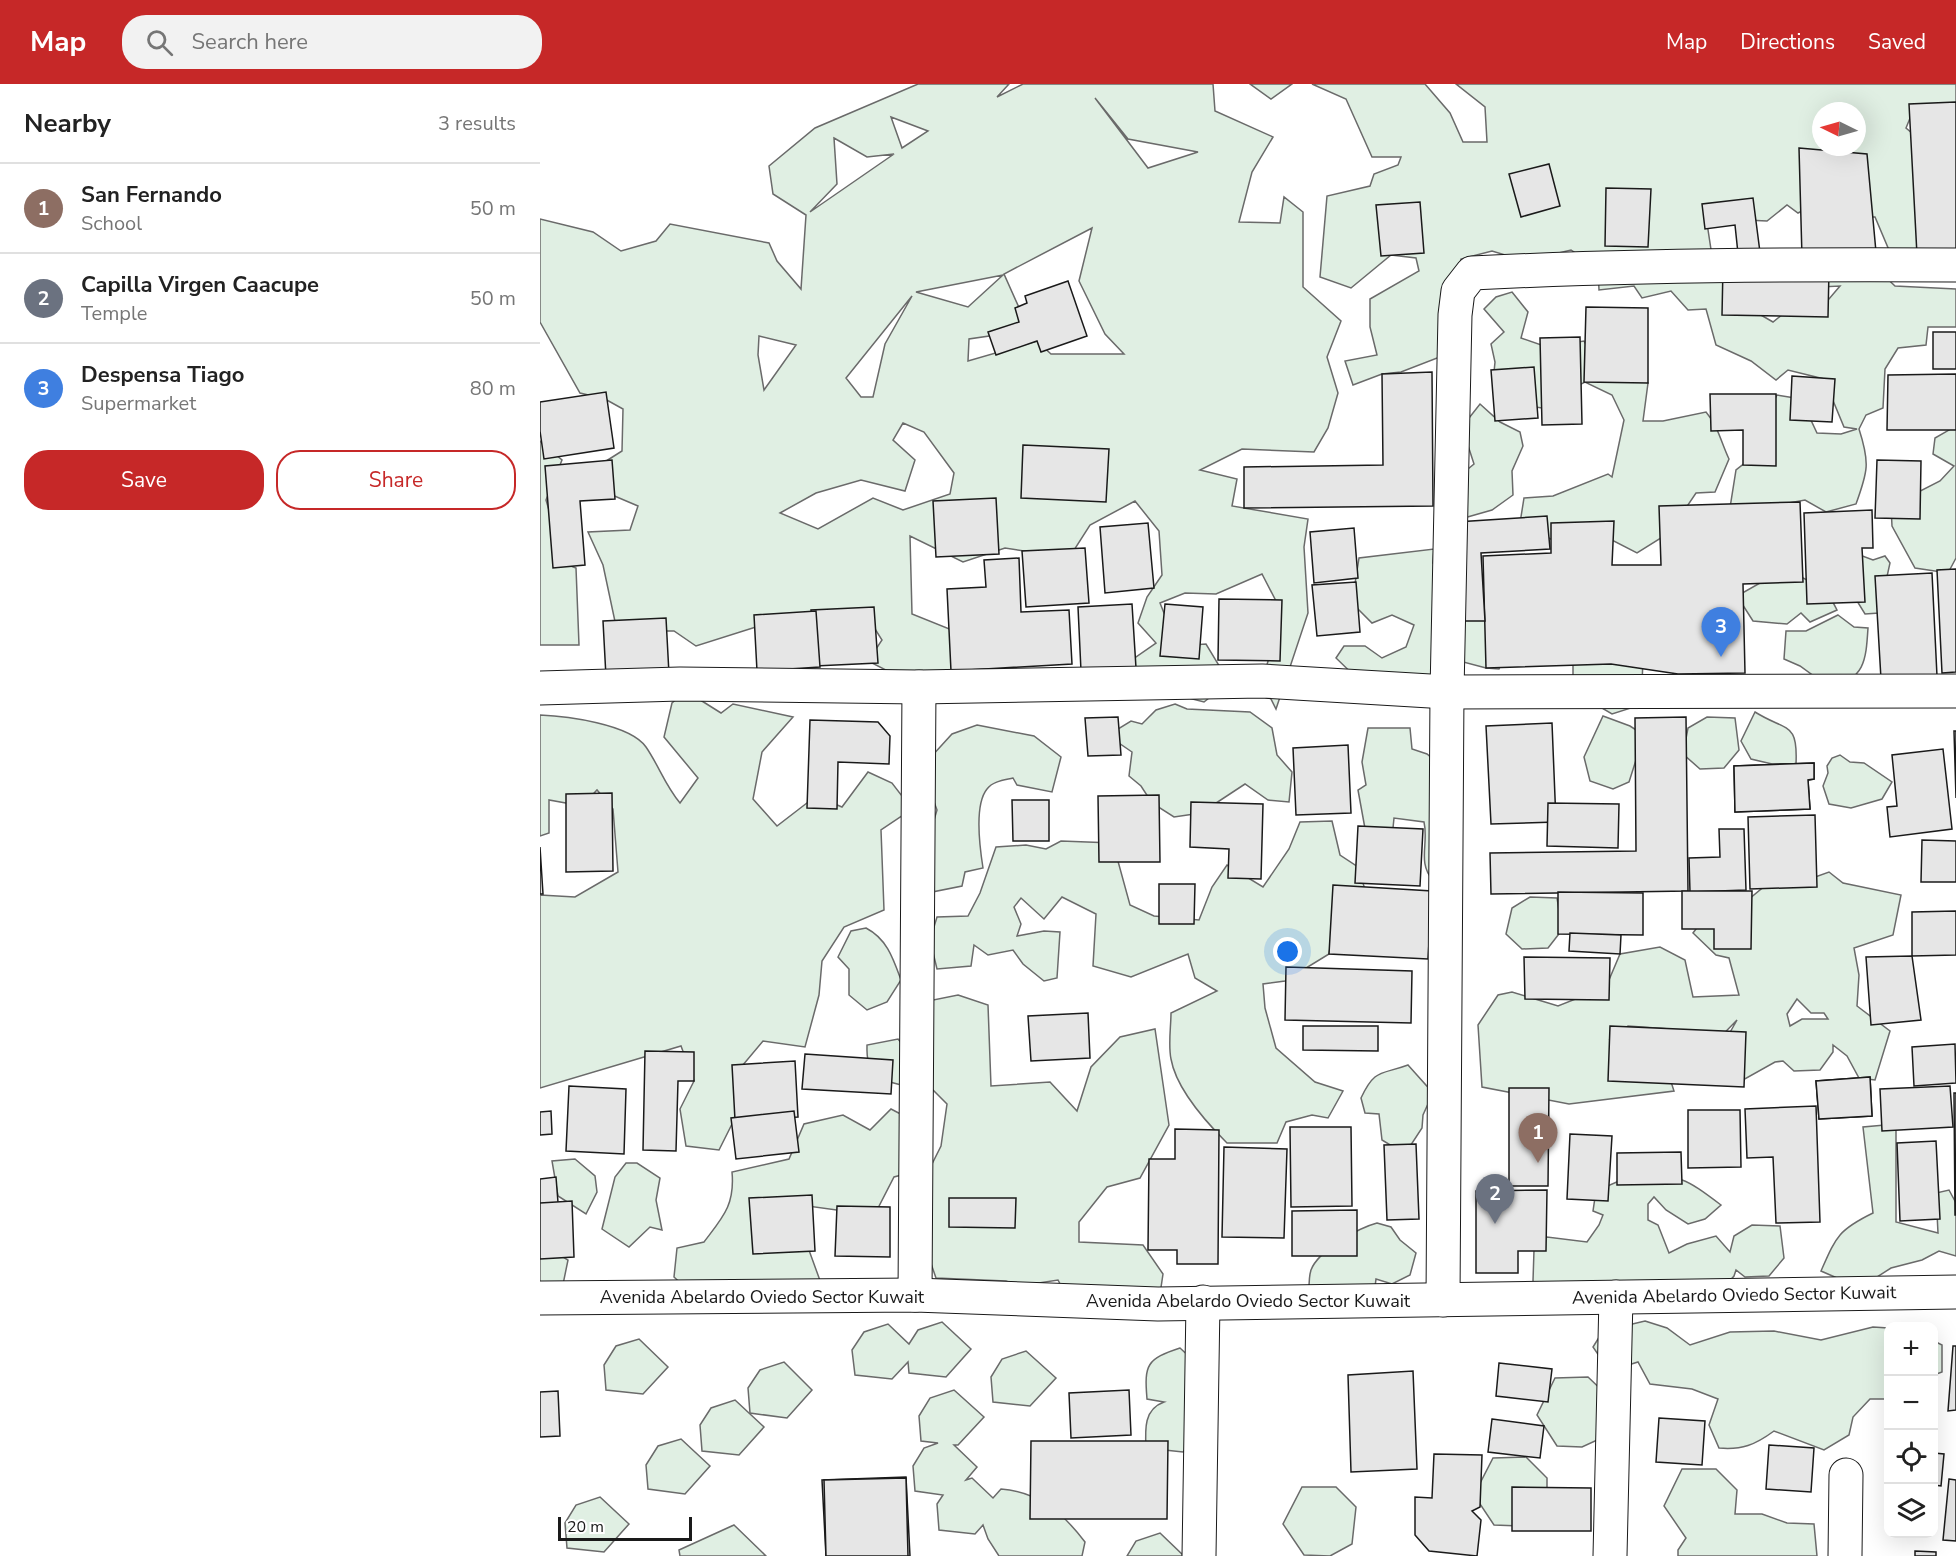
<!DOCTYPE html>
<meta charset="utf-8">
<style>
:root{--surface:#fff;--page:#f2f2f2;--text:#222;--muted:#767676;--line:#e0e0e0;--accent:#c62828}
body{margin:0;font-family:"Nunito Sans",sans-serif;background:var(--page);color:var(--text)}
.controls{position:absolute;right:18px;bottom:18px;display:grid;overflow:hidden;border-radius:12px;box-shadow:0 6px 24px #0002}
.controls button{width:54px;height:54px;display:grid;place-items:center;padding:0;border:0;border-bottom:2px solid var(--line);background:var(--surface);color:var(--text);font:30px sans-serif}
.compass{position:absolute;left:1272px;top:18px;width:54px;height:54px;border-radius:50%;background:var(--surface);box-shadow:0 6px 24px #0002;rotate:275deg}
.scale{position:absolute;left:18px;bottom:15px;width:134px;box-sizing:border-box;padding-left:6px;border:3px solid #1a1a1a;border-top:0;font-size:16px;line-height:21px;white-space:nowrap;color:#1a1a1a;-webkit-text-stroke:4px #fff;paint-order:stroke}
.you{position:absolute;left:748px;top:868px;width:21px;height:21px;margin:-15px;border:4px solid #fff;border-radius:50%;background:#1a73e8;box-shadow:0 0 0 9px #1a73e833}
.badge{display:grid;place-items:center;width:39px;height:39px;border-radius:50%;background:var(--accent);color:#fff;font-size:20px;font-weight:700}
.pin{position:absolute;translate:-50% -50px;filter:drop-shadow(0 2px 3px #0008)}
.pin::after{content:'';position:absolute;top:32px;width:21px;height:18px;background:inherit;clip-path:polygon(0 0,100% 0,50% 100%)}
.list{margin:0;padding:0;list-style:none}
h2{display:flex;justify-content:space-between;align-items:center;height:78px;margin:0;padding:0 24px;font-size:26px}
h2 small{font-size:20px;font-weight:400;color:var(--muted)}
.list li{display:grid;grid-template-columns:39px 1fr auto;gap:18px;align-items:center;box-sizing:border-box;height:90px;padding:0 24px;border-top:2px solid var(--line)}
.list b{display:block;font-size:22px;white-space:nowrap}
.list p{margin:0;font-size:20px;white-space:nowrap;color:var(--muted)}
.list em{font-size:20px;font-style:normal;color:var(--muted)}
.actions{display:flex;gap:12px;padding:18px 24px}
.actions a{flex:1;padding:14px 0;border:2px solid var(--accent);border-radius:24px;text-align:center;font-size:21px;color:var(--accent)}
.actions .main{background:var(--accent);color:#fff}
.icon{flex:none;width:33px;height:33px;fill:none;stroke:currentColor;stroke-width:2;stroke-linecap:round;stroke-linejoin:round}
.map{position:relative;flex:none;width:1416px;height:1472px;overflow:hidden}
header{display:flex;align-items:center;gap:36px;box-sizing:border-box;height:84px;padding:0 30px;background:var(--accent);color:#fff}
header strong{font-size:28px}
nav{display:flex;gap:33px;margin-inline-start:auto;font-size:21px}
.search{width:420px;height:54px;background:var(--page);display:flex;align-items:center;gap:15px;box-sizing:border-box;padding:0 21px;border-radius:24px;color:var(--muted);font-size:22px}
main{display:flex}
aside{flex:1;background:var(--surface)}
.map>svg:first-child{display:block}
.green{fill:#e0efe3;stroke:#6a6a6a;stroke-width:1.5;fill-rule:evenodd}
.building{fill:#e6e6e6;stroke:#1a1a1a;stroke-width:1.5}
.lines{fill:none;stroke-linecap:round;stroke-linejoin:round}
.street-casing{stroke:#1a1a1a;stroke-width:35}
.street{stroke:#fff;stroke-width:33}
.labels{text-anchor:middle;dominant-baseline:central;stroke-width:4.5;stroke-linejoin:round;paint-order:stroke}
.street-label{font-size:18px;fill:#1a1a1a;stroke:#fff}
</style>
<header>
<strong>Map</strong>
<div class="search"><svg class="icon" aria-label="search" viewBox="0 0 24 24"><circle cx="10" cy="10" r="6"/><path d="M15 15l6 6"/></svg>Search here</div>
<nav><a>Map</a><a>Directions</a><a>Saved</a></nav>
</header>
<main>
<aside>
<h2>Nearby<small>3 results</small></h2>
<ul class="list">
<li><span class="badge" style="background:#8d6e63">1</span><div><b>San Fernando</b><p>School</p></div><em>50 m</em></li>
<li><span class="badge" style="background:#6b7280">2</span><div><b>Capilla Virgen Caacupe</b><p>Temple</p></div><em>50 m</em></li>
<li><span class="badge" style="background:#3f7fe0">3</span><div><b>Despensa Tiago</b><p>Supermarket</p></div><em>80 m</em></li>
</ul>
<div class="actions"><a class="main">Save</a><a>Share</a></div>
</aside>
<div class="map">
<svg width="1416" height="1472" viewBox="0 0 1416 1472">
<rect width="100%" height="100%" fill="#fff"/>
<g class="green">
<path d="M 378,0 L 469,0 L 457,13 L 483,0 L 673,0 L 675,27 L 733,53 L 712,88 L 699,138 L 740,139 L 744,113 L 763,128 L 763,203 L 801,237 L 787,273 L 798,309 L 788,344 L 774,368 L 702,365 L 660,386 L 697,395 L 692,422 L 768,435 L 764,463 L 768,529 L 736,625 L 722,597 L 736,551 L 737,519 L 722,490 L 676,510 L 645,509 L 620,519 L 637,562 L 666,560 L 689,598 L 664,618 L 641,612 L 586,580 L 616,559 L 598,539 L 607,513 L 622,491 L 619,447 L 595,417 L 550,441 L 529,474 L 465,464 L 423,478 L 370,452 L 372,530 L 412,546 L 423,587 L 379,603 L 328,577 L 342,556 L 325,529 L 219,542 L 156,562 L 134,547 L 77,547 L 63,481 L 48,448 L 90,446 L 98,422 L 65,408 L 63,379 L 82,367 L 83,325 L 65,315 L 40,309 L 0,238 L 0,135 L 53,148 L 81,167 L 116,157 L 130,140 L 229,159 L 237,177 L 261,205 L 266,131 L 233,110 L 229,82 L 275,44 ZM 555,14 L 588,55 L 658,68 L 608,84 ZM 351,33 L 388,47 L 362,64 ZM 294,54 L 327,73 L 354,70 L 270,128 L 297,100 ZM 552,144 L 539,197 L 565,250 L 584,270 L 511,270 L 497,257 L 428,277 L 429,255 L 463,250 L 485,237 L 464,190 ZM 463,191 L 428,223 L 376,208 ZM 372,212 L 345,260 L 333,313 L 321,313 L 306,294 ZM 219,252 L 256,261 L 224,306 L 218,271 ZM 363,339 L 384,348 L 414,389 L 410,410 L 363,426 L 333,414 L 278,445 L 240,429 L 276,409 L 321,396 L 365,407 L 375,376 L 353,356 Z"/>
<path d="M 710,0 L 752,0 L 731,15 Z"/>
<path d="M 772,0 L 885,0 L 910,29 L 923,58 L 947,58 L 945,23 L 916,0 L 1416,0 L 1416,22 L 1375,22 L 1366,44 L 1391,65 L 1387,176 L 1349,166 L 1335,133 L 1316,133 L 1277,119 L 1258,129 L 1247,121 L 1227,137 L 1206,136 L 1165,126 L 1172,172 L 1193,215 L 1233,238 L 1268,210 L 1289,215 L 1300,202 L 1280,203 L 1310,159 L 1355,202 L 1416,205 L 1416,243 L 1388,243 L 1386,261 L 1358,264 L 1345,285 L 1343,324 L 1326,331 L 1319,345 C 1330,379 1328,387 1316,420 L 1286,428 L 1265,416 L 1189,430 L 1196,386 L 1220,367 L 1228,327 L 1237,311 L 1261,315 L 1277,349 L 1301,350 L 1317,345 L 1304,343 L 1284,295 L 1248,286 L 1236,296 L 1211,277 L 1176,261 L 1166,225 L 1148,226 L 1131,207 L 1102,214 L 1094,202 L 1059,206 L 1058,184 L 1031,166 L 985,177 L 952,167 L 921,175 L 915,198 L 905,271 L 861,288 L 842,290 L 813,301 L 805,277 L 837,271 L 830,243 L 830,215 L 879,187 L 876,174 L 851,171 L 811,204 L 780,193 L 787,112 L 830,102 L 834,90 L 858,81 L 861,73 L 832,73 L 806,15 ZM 1281,27 L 1317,27 L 1317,63 L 1281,63 Z"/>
<path d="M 972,208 L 988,228 L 981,254 L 1007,263 L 1044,257 L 1055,278 L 1108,299 L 1103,337 L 1123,337 L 1166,328 C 1178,342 1181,358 1189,375 L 1175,408 L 1156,409 L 1129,449 L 1097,469 L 1070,455 L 1026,463 L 980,439 L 984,414 L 1013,412 L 1068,390 L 1072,393 L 1084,336 L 1072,311 L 1045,298 L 1013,314 L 1002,324 L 964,318 L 953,298 L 955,278 L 951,260 L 964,248 L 944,225 L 956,213 Z"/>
<path d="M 940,320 L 960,338 L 980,348 L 983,362 L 972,387 L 973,411 L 952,426 L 910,438 L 912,398 L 934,380 L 922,343 Z"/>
<path d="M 1416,342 L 1416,474 L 1408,489 L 1375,484 L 1352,442 L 1351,422 L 1400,397 L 1414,382 L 1393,370 L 1395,354 Z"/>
<path d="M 0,357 L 22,376 L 6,416 L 17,453 L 15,476 L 36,484 L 39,561 L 0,561 Z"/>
<path d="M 894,465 L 893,479 L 905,487 L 912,536 L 954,519 L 975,547 L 959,585 L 946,584 L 916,576 L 875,608 L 827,604 L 796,574 L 804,562 L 825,562 L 842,574 L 866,563 L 874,541 L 852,531 L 832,539 L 812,519 L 819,474 Z"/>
<path d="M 1309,467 L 1333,476 L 1345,472 L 1350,479 L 1339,529 L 1325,530 L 1309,504 Z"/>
<path d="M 1252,489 C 1273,498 1287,504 1297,526 L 1270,538 L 1261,529 L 1247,540 L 1213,537 L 1197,512 L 1227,495 Z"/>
<path d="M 1298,531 L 1314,543 L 1328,544 C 1326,576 1325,596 1289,603 L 1260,582 L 1244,575 L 1246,547 L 1266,547 Z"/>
<path d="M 1103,575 L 1102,600 L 1091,624 L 1072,630 L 1033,607 L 1033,576 Z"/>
<path d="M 146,607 L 181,629 L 193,620 L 253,633 L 222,668 L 213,715 L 237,742 L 276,712 L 302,723 L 328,688 L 352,699 L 372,725 L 341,746 L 344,826 L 304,843 L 282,877 L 279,911 L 265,963 L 223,957 L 197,988 L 198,1028 L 179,1066 L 146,1062 L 140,1025 L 154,997 L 141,962 L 0,1004 L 0,811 L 35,813 L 78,788 L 73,725 L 57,706 L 42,722 L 9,716 L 9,749 L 0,752 L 0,631 C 26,632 90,640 106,663 C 119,682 125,701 140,719 L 158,694 L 124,653 L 132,619 Z"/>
<path d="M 635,620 L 647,625 L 710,628 L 732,644 L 737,671 L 752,688 L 749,718 L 728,716 L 705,700 L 661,729 L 634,733 L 612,719 L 601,702 L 589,692 L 592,668 L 576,657 L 573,648 L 591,637 L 602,640 L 616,626 Z"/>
<path d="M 1215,628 C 1247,648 1258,637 1256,680 L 1232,680 L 1211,675 L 1201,657 Z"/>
<path d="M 1063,632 L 1090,642 L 1104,651 L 1089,698 L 1073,705 L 1050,697 L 1044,673 Z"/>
<path d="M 1167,633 L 1195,634 L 1199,666 L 1184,684 L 1160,685 L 1143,670 L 1148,644 Z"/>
<path d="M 437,641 L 494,652 L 521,673 L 512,708 L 477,701 L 473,694 C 465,696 453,697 447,705 C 434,721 440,765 443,784 L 425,788 L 422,802 L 392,808 L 388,756 L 397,726 L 386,696 L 390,674 L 412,650 Z"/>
<path d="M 828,644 L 870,644 L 872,665 L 887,670 L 912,691 L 893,796 C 877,779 889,759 884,738 L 854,734 L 853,744 L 826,750 L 818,706 L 826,701 L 822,678 Z"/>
<path d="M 1300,671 L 1310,678 L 1324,679 L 1352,698 L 1342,715 L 1311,724 L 1289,720 L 1283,702 L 1288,689 L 1287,682 L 1292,674 Z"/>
<path d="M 792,737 L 800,771 L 818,783 L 827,812 L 796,827 L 789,870 L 745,897 L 723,900 L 725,924 L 736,964 L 775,998 L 803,1007 L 788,1034 L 772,1031 L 746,1038 L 737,1059 L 687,1059 C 667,1039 636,1004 631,975 C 628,961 631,943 631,929 L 677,907 L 655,894 L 648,870 L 591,893 L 553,882 L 556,830 L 522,813 L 504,835 L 481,814 L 474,823 L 481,840 L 477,852 L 504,847 L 520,848 L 517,894 L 504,897 L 483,880 L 473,866 L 448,871 L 434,861 L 431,882 L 397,885 L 390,856 L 397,833 L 428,832 L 440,809 L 456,763 L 486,761 L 506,765 L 521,757 L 573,759 L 590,821 L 614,832 L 659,836 L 672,803 L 687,781 L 723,803 L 749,765 L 760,738 Z"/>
<path d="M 1289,788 L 1303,799 L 1361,811 L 1353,851 L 1314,864 L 1319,891 L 1317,922 L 1350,947 L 1335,996 L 1319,994 L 1307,972 L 1293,961 L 1293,968 L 1280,986 L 1254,987 L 1243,977 L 1235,978 L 1203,996 L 1184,959 L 1197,936 L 1160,974 L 1130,945 L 1088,942 L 1070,955 L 1125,979 L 1134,1007 L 1029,1020 L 942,1003 L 938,941 L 958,911 L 972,908 L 1018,922 L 1066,903 L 1080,870 L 1120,863 L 1145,876 L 1153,913 L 1199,911 L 1189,874 L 1176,871 L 1153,849 L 1174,821 L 1203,820 L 1226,801 L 1264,797 ZM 1257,915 L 1271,929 L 1284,929 L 1288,935 L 1262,935 L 1250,942 L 1247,930 Z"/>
<path d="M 990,813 L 1017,814 L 1022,846 L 1008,864 L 982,865 L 966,850 L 972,824 Z"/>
<path d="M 326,844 C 347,855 353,874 361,896 L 347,918 L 327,926 L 309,911 L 309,885 L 298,873 L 311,847 Z"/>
<path d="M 418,911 L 448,921 L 451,1002 L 510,998 L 537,1027 L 551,983 L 580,953 L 615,945 L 629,1041 L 600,1094 L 567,1103 L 539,1138 L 539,1158 L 603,1161 L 623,1190 L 617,1230 L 537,1232 L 518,1196 L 479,1202 L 466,1197 L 396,1194 L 387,1168 L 383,1098 L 401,1062 L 407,1020 L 385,998 L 383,918 Z"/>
<path d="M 358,955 L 375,975 L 365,1002 C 337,995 326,993 327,961 Z"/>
<path d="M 868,981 L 893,1009 L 883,1031 L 882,1044 L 865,1070 L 842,1056 L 839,1030 L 825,1029 L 821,1014 C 835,984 841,991 868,981 Z"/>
<path d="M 351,1025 L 374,1037 L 377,1087 L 354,1093 L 337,1126 L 304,1127 L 268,1122 L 266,1158 L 282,1202 L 150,1208 L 134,1193 L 137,1164 L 164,1158 C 183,1133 195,1121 192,1088 L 249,1075 L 264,1040 L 303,1031 L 330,1046 Z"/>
<path d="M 1356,1040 L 1356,1138 L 1398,1149 L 1396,1109 L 1409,1106 L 1416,1119 L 1416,1172 L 1399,1167 L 1382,1176 L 1351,1184 L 1320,1204 L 1281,1187 C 1296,1153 1298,1146 1333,1129 L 1323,1043 Z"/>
<path d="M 35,1075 L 55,1092 L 57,1108 L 46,1130 L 18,1112 L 12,1077 Z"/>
<path d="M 86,1079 L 97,1079 L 120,1094 L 116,1116 L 122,1146 L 110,1143 L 89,1163 L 62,1145 L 75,1093 Z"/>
<path d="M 1095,1090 C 1141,1092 1144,1093 1181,1121 L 1165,1135 L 1148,1140 L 1126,1126 L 1114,1113 L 1108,1120 L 1108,1136 L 1118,1141 L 1129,1169 L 1147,1160 L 1176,1152 L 1190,1168 L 1194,1152 L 1212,1141 L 1240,1142 L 1244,1174 L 1229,1192 L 1205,1193 L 1196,1186 L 1194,1192 L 1175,1213 L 1018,1222 L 993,1197 L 994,1166 L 1007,1153 L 1047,1158 L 1059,1141 L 1063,1131 L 1053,1127 L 1056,1107 Z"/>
<path d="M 837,1139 L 851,1143 L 860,1156 L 876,1169 L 870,1191 L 852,1200 L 836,1195 L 833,1219 L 769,1206 C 769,1200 769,1192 771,1186 C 778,1167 818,1144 837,1139 Z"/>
<path d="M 0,1159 L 28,1176 L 20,1215 L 0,1208 Z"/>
<path d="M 1105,1237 L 1127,1244 L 1150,1261 L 1190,1248 L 1234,1247 L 1281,1256 L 1333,1243 L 1348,1244 L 1348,1315 L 1330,1315 L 1313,1333 L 1309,1351 L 1284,1366 L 1234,1347 C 1215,1361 1202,1366 1179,1364 L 1169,1341 L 1178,1315 L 1152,1305 L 1110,1300 L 1098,1278 L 1082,1283 L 1066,1282 L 1053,1263 L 1063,1247 Z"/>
<path d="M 402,1238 L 431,1265 L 406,1293 L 369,1289 L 368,1278 L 352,1295 L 315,1291 L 312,1266 L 324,1248 L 348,1240 L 369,1260 L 378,1246 Z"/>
<path d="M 99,1255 L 128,1283 L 103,1310 L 66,1306 L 64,1281 L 76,1262 Z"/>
<path d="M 1394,1257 L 1402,1261 L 1402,1288 L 1394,1291 Z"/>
<path d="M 640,1264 L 669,1291 L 645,1318 L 668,1341 L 643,1368 L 606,1364 C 605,1345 604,1325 624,1318 L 607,1315 C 604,1280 607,1275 640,1264 Z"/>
<path d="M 486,1267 L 516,1294 L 490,1322 L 453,1318 L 451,1293 L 462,1275 Z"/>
<path d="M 244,1278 L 272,1306 L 247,1334 L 210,1329 L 208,1304 L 220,1286 Z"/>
<path d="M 1048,1293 L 1070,1314 L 1066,1352 L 1042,1363 L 1017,1362 L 997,1331 L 1015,1294 Z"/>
<path d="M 414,1306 L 444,1333 L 418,1361 L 414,1361 L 437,1383 L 426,1396 L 432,1394 L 453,1414 L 461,1405 C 499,1408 523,1429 545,1458 L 542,1472 L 459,1472 L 448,1455 L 443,1441 L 435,1450 L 399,1446 L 397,1420 L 403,1411 L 375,1407 L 373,1382 L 384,1364 L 398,1359 L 381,1357 L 379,1332 L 390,1314 Z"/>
<path d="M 195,1316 L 224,1343 L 199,1371 L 162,1367 L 160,1341 L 171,1324 Z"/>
<path d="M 141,1355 L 170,1382 L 145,1410 L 108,1405 L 106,1381 L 118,1362 Z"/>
<path d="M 986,1373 L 1007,1394 L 1007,1407 L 980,1442 L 954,1441 L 934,1411 L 953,1374 Z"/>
<path d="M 1142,1385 L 1176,1385 L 1197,1406 L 1195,1430 L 1222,1430 L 1247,1439 L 1274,1440 L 1277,1472 L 1138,1472 L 1138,1466 L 1146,1454 L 1124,1422 Z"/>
<path d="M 762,1403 L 796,1403 L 816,1423 L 812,1460 L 790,1472 L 764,1471 L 743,1440 Z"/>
<path d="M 60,1413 L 89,1440 L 64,1468 L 27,1464 L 25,1439 L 36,1421 Z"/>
<path d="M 194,1441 L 226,1472 L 140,1472 L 139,1466 Z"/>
<path d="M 620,1449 L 644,1472 L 587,1472 L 596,1457 Z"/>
</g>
<g class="building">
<path d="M 1416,18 L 1416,168 L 1377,171 L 1369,20 Z"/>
<path d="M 1259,64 L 1327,70 L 1336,168 L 1262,173 Z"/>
<path d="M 1009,80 L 1020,122 L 981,133 L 969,90 Z"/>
<path d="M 1066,104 L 1111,105 L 1108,163 L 1065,162 Z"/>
<path d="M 1213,114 L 1221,176 L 1199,179 L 1195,141 L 1165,145 L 1162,120 Z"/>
<path d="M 880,118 L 884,169 L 841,172 L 836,121 Z"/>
<path d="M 1183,183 L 1289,186 L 1288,233 L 1182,231 Z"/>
<path d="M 528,197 L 547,252 L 501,268 L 497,257 L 456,271 L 448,248 L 479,238 L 475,224 L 487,219 L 485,212 Z"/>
<path d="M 1046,223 L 1108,224 L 1108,299 L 1044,298 Z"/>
<rect x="1393" y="248" width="23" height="37"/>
<path d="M 1040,253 L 1042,340 L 1002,341 L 1000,254 Z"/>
<path d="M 994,283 L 998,334 L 955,337 L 951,286 Z"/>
<path d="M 892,288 L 893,422 L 704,424 L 704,383 L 843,381 L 842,290 Z"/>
<path d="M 1416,290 L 1416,346 L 1347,346 L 1348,291 Z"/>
<path d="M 1252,292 L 1295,295 L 1292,338 L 1250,336 Z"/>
<path d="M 66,308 L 74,364 L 4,375 L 0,347 L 0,318 Z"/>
<path d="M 1170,310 L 1236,310 L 1236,382 L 1203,381 L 1203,346 L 1171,347 Z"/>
<path d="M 483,361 L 569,365 L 566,418 L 481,414 Z"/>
<path d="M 72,376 L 75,415 L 40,417 L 45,481 L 13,484 L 5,382 Z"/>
<path d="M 1337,376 L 1381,377 L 1380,435 L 1335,434 Z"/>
<path d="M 456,414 L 459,470 L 396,473 L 393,417 Z"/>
<path d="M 1260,418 L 1263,498 L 1203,500 L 1205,589 L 1138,590 L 1071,580 L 946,584 L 943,472 L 1011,469 L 1011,439 L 1074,437 L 1072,481 L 1121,481 L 1119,422 Z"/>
<path d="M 1332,426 L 1333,464 L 1322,464 L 1325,518 L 1267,520 L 1264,429 Z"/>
<path d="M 1007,432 L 1010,465 L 941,469 L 945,537 L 912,537 L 916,438 Z"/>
<path d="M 608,439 L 614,504 L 565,509 L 560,443 Z"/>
<path d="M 814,444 L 818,494 L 774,499 L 770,448 Z"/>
<path d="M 545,464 L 549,519 L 486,523 L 482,467 Z"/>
<path d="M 479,474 L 481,528 L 529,526 L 532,580 L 411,587 L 407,505 L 446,503 L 444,476 Z"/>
<path d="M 1416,485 L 1416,588 L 1402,589 L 1397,486 Z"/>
<path d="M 1392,489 L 1397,592 L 1341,595 L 1335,492 Z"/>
<path d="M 816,498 L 820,548 L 777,552 L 772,501 Z"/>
<path d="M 679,515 L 742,516 L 740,577 L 678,576 Z"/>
<path d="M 592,520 L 596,584 L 541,587 L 538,523 Z"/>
<path d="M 625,520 L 663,523 L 659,575 L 620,572 Z"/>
<path d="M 334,523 L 338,579 L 275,582 L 271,526 Z"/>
<path d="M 276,527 L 280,583 L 217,587 L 214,531 Z"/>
<path d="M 126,534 L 129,590 L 66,593 L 63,537 Z"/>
<path d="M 578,633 L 581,671 L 548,672 L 545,634 Z"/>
<path d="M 1146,633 L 1148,807 L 951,810 L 950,769 L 1096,767 L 1095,634 Z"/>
<path d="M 270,636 L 338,638 L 350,652 L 349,680 L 298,678 L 297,725 L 267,724 Z"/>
<path d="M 1012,639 L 1016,738 L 951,740 L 946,642 Z"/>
<path d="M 1414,647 L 1416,647 L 1416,714 Z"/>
<path d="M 808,661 L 811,729 L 756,731 L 753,664 Z"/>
<path d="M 1403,665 L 1412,745 L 1350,753 L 1347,723 L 1357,722 L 1352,671 Z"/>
<path d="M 1274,679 L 1274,695 L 1268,696 L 1270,725 L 1195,728 L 1194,682 Z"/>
<path d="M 1274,679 L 1274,695 L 1268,696 L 1270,725 L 1195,728 L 1194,682 Z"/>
<path d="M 72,709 L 73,787 L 26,788 L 26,710 Z"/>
<path d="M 619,711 L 620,778 L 559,778 L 558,712 Z"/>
<path d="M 472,716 L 509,716 L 509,757 L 473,757 Z"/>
<path d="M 651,718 L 723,720 L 721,795 L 688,794 L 689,765 L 650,763 Z"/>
<path d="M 1008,719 L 1079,720 L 1078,764 L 1007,762 Z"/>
<path d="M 1275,731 L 1277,803 L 1210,805 L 1208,733 Z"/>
<path d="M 818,742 L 883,745 L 880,802 L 815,799 Z"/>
<path d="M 1179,745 L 1204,745 L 1206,806 L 1150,808 L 1149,774 L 1180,773 Z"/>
<path d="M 1382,756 L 1416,757 L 1416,798 L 1381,798 Z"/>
<path d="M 0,763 L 3,810 L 0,810 Z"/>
<path d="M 619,800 L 655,800 L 654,840 L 619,840 Z"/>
<path d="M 793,801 L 892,807 L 888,875 L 789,870 Z"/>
<path d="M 1142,807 L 1212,807 L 1211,865 L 1174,865 L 1174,845 L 1142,845 Z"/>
<path d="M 1018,808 L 1103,809 L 1103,851 L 1018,850 Z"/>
<path d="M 1416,827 L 1416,871 L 1372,872 L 1372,828 Z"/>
<path d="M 1030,849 L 1081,851 L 1080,870 L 1029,867 Z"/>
<path d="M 1372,872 L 1381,936 L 1331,941 L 1326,873 Z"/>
<path d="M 984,873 L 1070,874 L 1069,916 L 985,915 Z"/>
<path d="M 746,883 L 872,887 L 871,939 L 745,936 Z"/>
<path d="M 548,929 L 550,974 L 491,977 L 488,932 Z"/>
<path d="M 763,942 L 838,942 L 838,967 L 763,966 Z"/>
<path d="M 1070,942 L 1206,948 L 1204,1003 L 1068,997 Z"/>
<path d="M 1415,960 L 1416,999 L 1374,1002 L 1372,963 Z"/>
<path d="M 105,967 L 154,968 L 154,997 L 138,997 L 136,1067 L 103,1066 Z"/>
<path d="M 265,970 L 353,976 L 351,1010 L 262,1005 Z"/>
<path d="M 255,977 L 258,1033 L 195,1036 L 192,981 Z"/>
<path d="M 1330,993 L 1332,1032 L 1279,1035 L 1276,997 Z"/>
<path d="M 1330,993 L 1332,1032 L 1279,1035 L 1276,997 Z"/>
<path d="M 29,1002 L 86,1005 L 84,1070 L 26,1067 Z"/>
<path d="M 1410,1002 L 1413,1043 L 1342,1047 L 1340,1005 Z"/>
<path d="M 969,1004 L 1009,1004 L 1008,1102 L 969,1102 Z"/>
<path d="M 1414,1009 L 1416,1009 L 1416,1131 L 1415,1131 Z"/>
<path d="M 1276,1022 L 1280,1138 L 1236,1139 L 1233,1073 L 1207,1074 L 1205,1025 Z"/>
<path d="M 1148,1026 L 1200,1026 L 1201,1083 L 1148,1084 Z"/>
<path d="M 11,1027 L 12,1050 L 0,1051 L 0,1028 Z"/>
<path d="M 254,1027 L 259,1068 L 196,1075 L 191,1034 Z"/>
<path d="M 750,1043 L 811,1043 L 812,1122 L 751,1123 Z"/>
<path d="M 635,1045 L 679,1046 L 678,1180 L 637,1180 L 637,1166 L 608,1166 L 609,1075 L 635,1075 Z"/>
<path d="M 1030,1050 L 1072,1052 L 1068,1117 L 1027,1115 Z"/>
<path d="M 1396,1057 L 1400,1135 L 1360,1137 L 1357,1059 Z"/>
<path d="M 876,1060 L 879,1135 L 847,1136 L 844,1061 Z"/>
<path d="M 684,1063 L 747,1065 L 744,1154 L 682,1153 Z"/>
<path d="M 1141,1068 L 1142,1100 L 1077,1101 L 1077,1069 Z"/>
<path d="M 16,1093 L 19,1131 L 0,1133 L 0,1095 Z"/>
<path d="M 1007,1106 L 1006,1167 L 978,1167 L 978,1189 L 936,1189 L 936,1107 Z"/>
<path d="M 272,1111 L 275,1167 L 213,1170 L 209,1114 Z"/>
<path d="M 409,1114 L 476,1114 L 475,1144 L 409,1143 Z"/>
<path d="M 32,1117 L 34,1173 L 0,1175 L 0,1119 Z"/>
<path d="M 297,1122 L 350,1123 L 350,1173 L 295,1172 Z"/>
<path d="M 817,1126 L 817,1172 L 752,1172 L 752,1127 Z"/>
<path d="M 1413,1262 L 1416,1262 L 1416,1326 L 1408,1327 Z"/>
<path d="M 959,1279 L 1012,1285 L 1008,1318 L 956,1312 Z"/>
<path d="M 873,1287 L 877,1385 L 811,1388 L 808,1291 Z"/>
<path d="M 589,1306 L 591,1351 L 531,1354 L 529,1309 Z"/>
<path d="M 18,1307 L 20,1352 L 0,1353 L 0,1308 Z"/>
<path d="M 1119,1334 L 1165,1337 L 1162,1381 L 1116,1378 Z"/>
<path d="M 952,1335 L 1004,1342 L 1000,1374 L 948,1368 Z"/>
<path d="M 491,1357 L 628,1357 L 627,1435 L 490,1435 Z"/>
<path d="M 1229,1361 L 1274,1364 L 1271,1408 L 1226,1405 Z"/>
<path d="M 1394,1369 L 1404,1370 L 1401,1402 L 1394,1401 Z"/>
<path d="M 894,1370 L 942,1371 L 940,1423 L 932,1427 L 941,1436 L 937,1472 L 889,1467 L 875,1451 L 875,1413 L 892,1414 Z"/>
<path d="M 366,1393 L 370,1472 L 286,1472 L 282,1396 Z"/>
<path d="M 366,1394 L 368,1472 L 286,1472 L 284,1396 Z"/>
<path d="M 1409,1395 L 1416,1396 L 1416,1457 L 1403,1456 Z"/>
<path d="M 972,1403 L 1051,1404 L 1051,1447 L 972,1447 Z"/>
<path d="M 1375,1467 L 1396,1468 L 1396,1472 L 1375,1472 Z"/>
</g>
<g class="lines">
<g class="street-casing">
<g id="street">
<path d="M 0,604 L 140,600 L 379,603 L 722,597 L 907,608 L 1416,607"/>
<path d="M 375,1211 L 379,603"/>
<path d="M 0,1214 L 375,1211 L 618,1220 L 1416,1208"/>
<path d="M 903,1216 L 907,608 L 915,231 L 918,207 L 932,189 C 1093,181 1254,180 1416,181"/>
<path d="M 659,1472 L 663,1218"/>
<path d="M 1070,1472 L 1076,1213"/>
<path d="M 1305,1472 L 1306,1391"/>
</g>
</g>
<use href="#street" class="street"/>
</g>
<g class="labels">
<g class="street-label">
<text transform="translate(1194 1211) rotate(-1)">Avenida Abelardo Oviedo Sector Kuwait</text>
<text x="222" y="1213">Avenida Abelardo Oviedo Sector Kuwait</text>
<text x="708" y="1217">Avenida Abelardo Oviedo Sector Kuwait</text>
</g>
</g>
</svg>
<div class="controls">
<button>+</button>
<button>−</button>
<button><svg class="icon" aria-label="locate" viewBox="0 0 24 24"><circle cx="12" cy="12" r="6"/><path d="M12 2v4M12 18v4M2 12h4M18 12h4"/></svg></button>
<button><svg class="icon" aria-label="layers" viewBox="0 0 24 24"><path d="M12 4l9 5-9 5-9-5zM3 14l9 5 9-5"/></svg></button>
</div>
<svg class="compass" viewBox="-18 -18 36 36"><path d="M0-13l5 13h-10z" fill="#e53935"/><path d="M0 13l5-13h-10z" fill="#767676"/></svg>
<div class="scale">20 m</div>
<div class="you"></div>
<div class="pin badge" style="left:998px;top:1079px;background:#8d6e63">1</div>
<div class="pin badge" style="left:955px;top:1140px;background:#6b7280">2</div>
<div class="pin badge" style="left:1181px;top:573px;background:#3f7fe0">3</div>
</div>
</main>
